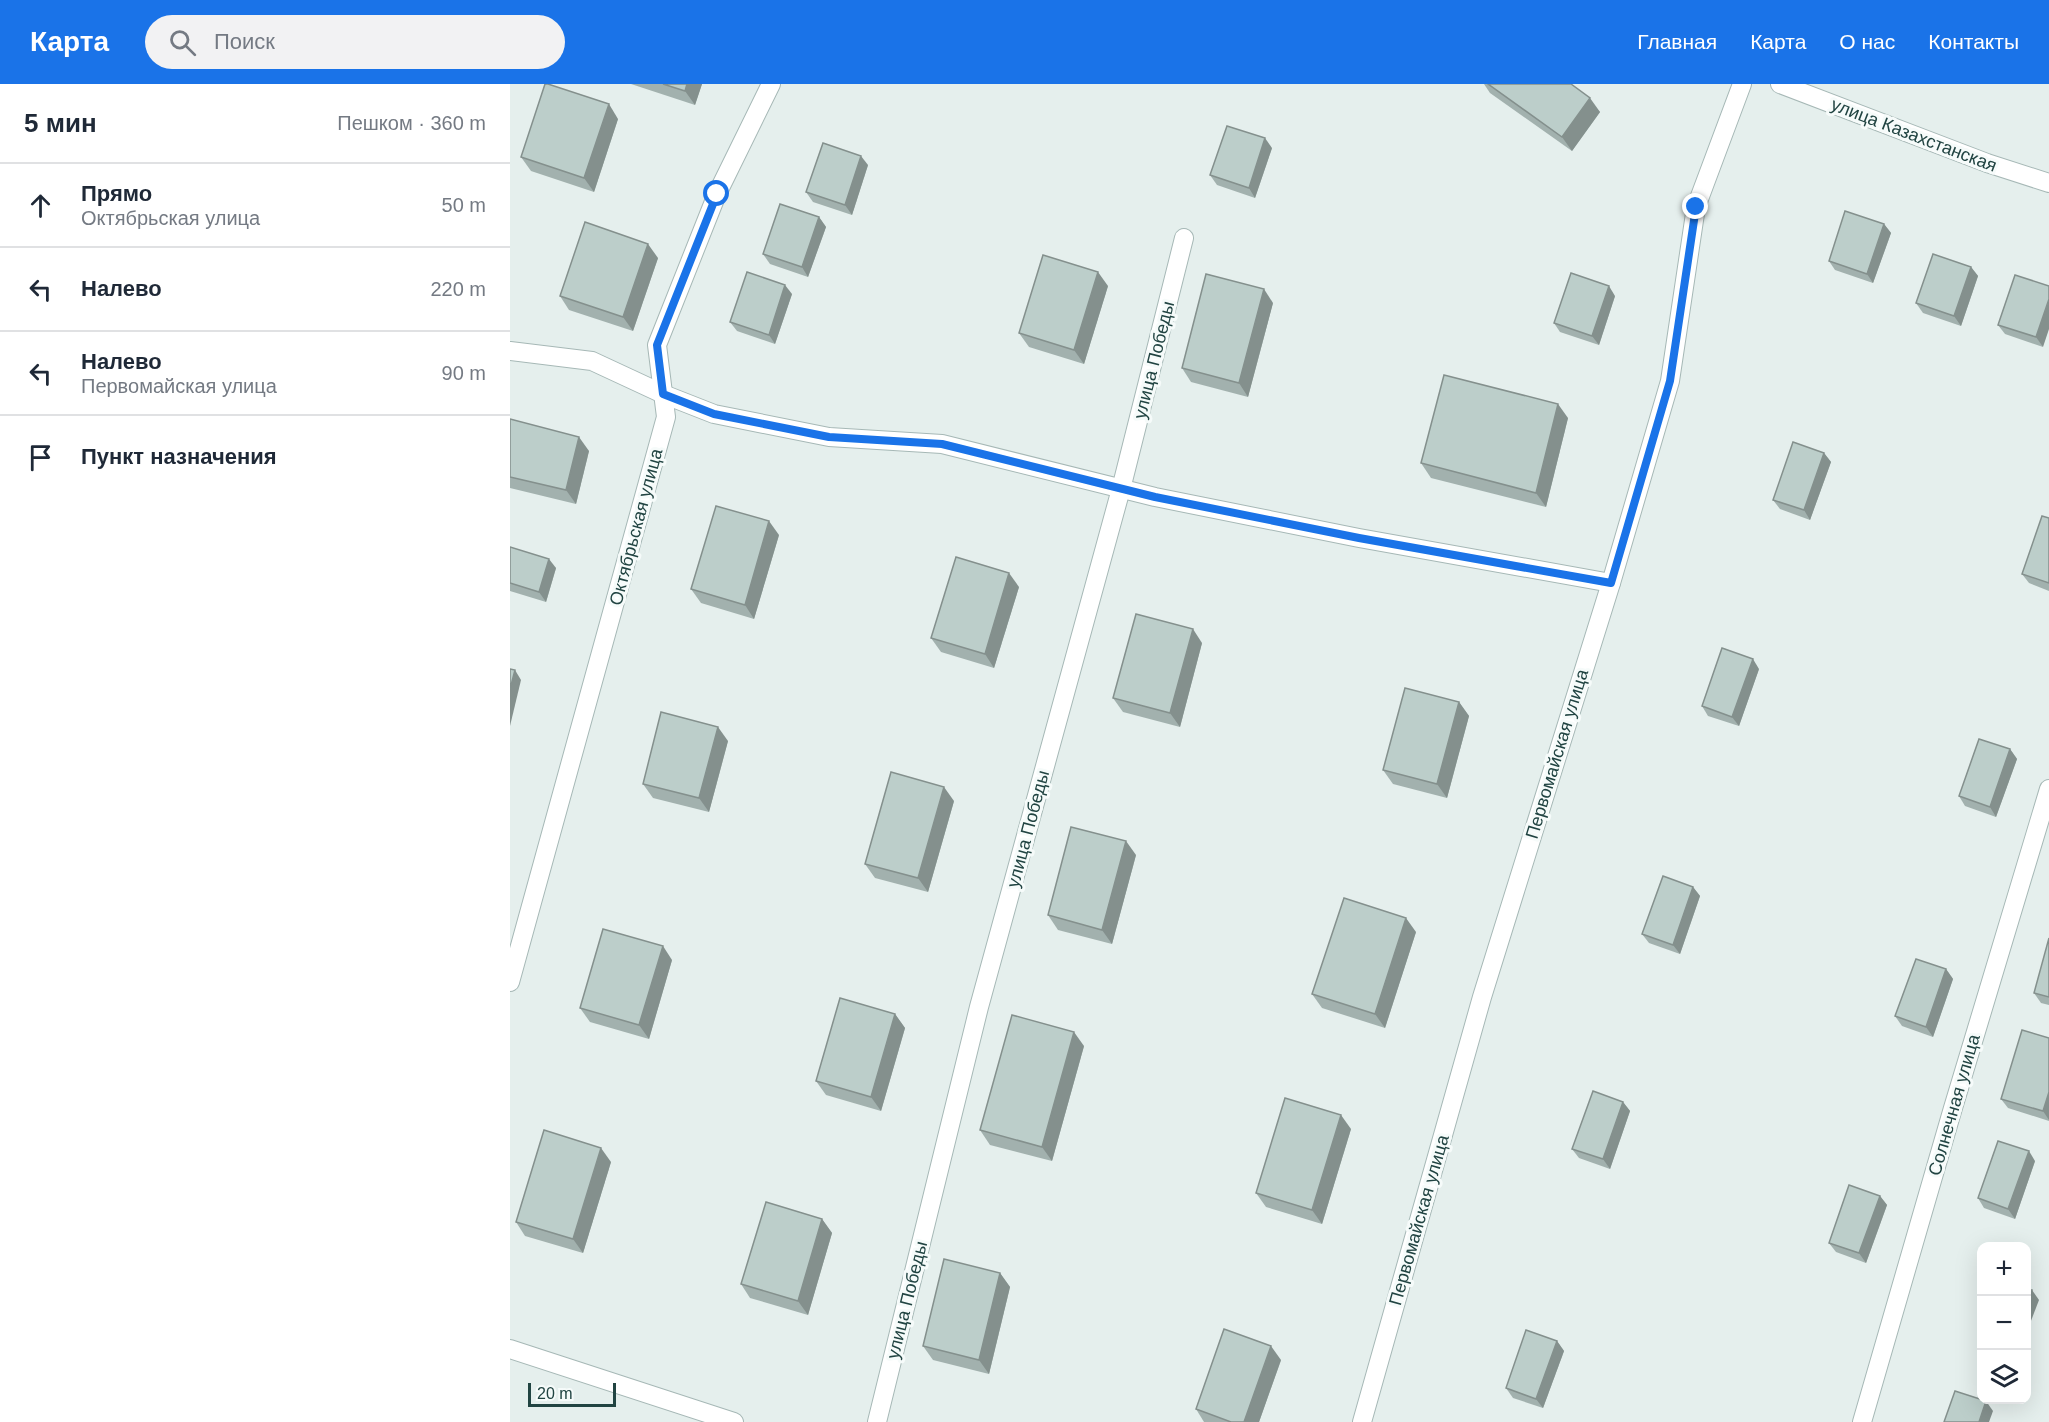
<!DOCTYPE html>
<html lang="ru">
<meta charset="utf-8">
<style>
:root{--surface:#fff;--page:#f2f2f3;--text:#1f2937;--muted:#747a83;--line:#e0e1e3;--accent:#1a73e8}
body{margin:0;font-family:Arial,sans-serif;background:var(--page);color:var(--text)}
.controls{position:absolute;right:18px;bottom:18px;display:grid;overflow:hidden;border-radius:12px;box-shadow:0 6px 24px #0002}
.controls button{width:54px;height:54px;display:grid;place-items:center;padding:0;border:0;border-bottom:2px solid var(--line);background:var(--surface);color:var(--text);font:30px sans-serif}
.scale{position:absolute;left:18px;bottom:15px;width:88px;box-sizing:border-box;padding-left:6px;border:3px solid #214442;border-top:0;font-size:16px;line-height:21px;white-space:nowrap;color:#214442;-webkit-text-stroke:4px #f6fbfa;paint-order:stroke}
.stop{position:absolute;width:18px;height:18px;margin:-14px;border:4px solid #1a73e8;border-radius:50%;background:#fff}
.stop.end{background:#1a73e8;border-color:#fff;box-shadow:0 2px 6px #0008}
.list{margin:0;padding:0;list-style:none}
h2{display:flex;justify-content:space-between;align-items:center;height:78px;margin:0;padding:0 24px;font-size:26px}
h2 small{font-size:20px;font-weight:400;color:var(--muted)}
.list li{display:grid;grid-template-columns:39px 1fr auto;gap:18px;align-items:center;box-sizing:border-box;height:84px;padding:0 24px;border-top:2px solid var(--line)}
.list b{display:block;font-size:22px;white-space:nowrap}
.list p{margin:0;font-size:20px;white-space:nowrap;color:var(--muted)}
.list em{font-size:20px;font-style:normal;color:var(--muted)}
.icon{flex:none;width:33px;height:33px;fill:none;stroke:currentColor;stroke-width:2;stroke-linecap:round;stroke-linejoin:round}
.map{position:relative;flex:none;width:1539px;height:1338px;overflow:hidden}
header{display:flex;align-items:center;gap:36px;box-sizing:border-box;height:84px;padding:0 30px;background:var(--accent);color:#fff}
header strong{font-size:28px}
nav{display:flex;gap:33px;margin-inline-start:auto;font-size:21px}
.search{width:420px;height:54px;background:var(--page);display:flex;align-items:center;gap:15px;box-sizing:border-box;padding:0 21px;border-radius:33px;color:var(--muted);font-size:22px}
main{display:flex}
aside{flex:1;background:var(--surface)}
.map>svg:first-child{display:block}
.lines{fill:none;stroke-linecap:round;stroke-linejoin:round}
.minor-casing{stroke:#a6b8b6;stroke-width:20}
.minor{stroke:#fff;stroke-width:18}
.wall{fill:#a2b1ae}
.shaded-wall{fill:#84908d}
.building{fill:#bcceca;stroke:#84908d;stroke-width:1.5}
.route{stroke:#1a73e8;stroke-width:8}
.labels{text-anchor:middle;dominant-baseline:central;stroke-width:6;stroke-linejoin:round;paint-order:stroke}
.street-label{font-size:18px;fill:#214442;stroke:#f6fbfa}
</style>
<header>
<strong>Карта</strong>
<div class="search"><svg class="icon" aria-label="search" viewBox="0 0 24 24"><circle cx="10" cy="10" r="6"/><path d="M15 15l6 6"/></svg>Поиск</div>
<nav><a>Главная</a><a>Карта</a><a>О нас</a><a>Контакты</a></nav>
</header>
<main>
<aside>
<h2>5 мин<small>Пешком · 360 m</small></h2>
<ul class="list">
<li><svg class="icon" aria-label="ahead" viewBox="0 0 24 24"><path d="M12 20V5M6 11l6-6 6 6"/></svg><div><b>Прямо</b><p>Октябрьская улица</p></div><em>50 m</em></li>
<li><svg class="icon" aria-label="left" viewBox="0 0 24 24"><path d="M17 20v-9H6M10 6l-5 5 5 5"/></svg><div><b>Налево</b></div><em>220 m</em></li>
<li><svg class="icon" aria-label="left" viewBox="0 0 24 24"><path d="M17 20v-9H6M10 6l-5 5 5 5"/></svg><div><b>Налево</b><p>Первомайская улица</p></div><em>90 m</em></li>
<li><svg class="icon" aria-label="arrive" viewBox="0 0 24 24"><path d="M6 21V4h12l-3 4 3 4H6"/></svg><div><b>Пункт назначения</b></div></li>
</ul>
</aside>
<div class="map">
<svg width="1539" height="1338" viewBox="0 0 1539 1338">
<rect width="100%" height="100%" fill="#e5efed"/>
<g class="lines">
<g class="minor-casing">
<g id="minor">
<path d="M 1270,0 L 1477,79 L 1539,99"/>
<path d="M 0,267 L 82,277 L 153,310 L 204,330 L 319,353 L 432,360 L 645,413 L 849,454 L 1101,499"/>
<path d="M 0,898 L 156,333 L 147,261 L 207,110 L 261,0"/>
<path d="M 0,1265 L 224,1338"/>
<path d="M 367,1338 L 469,923 L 611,405 L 674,154"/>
<path d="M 852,1338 L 972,913 L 1101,499 L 1160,297 L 1186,123 L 1232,0"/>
<path d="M 1352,1338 L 1443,1024 L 1539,705"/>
</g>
</g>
<use href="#minor" class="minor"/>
</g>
<g class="wall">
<path d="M 121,0 L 192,0 L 185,21 Z"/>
<path d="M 974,0 L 1061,0 L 1090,28 L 1062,67 L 980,9 Z"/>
<path d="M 108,35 L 84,108 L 21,87 L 11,73 Z"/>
<path d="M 762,64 L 745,114 L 707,101 L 700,91 Z"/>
<path d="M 358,81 L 342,131 L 303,118 L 296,108 Z"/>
<path d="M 309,133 L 316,143 L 298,193 L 260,180 L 253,170 Z"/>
<path d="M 1374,140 L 1381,149 L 1363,199 L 1325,186 L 1319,177 Z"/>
<path d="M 148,174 L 123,247 L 59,226 L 50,212 Z"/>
<path d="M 1461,183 L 1468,192 L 1451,242 L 1413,229 L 1406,219 Z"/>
<path d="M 1505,191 L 1533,263 L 1495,250 L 1488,241 Z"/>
<path d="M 598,202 L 574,280 L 519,263 L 509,249 Z"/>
<path d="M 282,210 L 265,260 L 227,247 L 220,238 Z"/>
<path d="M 1105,212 L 1089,261 L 1050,248 L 1044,239 Z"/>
<path d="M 763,219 L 738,313 L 681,298 L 672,284 Z"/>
<path d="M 1058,334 L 1036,423 L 921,394 L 911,379 Z"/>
<path d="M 0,335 L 79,367 L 66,420 L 0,404 Z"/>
<path d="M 1314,369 L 1321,378 L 1300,436 L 1270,425 L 1263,416 Z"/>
<path d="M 1539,434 L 1539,507 L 1519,499 L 1512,490 Z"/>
<path d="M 269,451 L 244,535 L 191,519 L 181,505 Z"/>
<path d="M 0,463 L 46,484 L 36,518 L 0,507 Z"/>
<path d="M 509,503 L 484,584 L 431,568 L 421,554 Z"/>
<path d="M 692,559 L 670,643 L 613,628 L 603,614 Z"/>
<path d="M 1249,585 L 1229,642 L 1198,632 L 1192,622 Z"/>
<path d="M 949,618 L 959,632 L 937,714 L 883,700 L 873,686 Z"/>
<path d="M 218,657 L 199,728 L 143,714 L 133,700 Z"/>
<path d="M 1500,665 L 1507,675 L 1486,733 L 1455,722 L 1449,712 Z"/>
<path d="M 444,717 L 418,808 L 365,794 L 355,780 Z"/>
<path d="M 626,771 L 602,860 L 548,846 L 538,831 Z"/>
<path d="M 1183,803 L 1190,812 L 1170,870 L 1139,859 L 1132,850 Z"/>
<path d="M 906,848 L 875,944 L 812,924 L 802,910 Z"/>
<path d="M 1539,854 L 1539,921 L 1531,919 L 1524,909 Z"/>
<path d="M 162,876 L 139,955 L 80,938 L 70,924 Z"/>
<path d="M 1436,885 L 1443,895 L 1423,953 L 1392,942 L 1385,932 Z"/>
<path d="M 385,930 L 395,944 L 371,1027 L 316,1011 L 306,997 Z"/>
<path d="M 1539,954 L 1539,1037 L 1498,1024 L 1491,1015 Z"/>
<path d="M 574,962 L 542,1077 L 480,1061 L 470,1046 Z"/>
<path d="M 1113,1018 L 1120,1027 L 1100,1085 L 1069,1074 L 1062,1065 Z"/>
<path d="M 841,1045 L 812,1140 L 756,1123 L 746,1109 Z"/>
<path d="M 1525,1077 L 1505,1135 L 1474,1124 L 1468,1114 Z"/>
<path d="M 101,1078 L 73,1169 L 15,1152 L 6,1138 Z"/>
<path d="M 1370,1112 L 1377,1121 L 1356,1179 L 1326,1168 L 1319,1159 Z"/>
<path d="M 312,1135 L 322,1149 L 298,1231 L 240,1214 L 231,1200 Z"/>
<path d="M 490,1189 L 500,1203 L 479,1290 L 423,1276 L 413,1262 Z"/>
<path d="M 1047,1257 L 1054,1267 L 1033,1324 L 1003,1314 L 996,1304 Z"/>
<path d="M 771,1276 L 749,1338 L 694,1338 L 686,1325 Z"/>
</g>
<g class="shaded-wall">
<path d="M 177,0 L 192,0 L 185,21 L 175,7 Z"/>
<path d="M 1080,14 L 1090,28 L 1062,67 L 1052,53 Z"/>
<path d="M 99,20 L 108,35 L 84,108 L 74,94 Z"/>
<path d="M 755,54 L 762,64 L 745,114 L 739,104 Z"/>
<path d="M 351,72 L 358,81 L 342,131 L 335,121 Z"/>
<path d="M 309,133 L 316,143 L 298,193 L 292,183 Z"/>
<path d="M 1374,140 L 1381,149 L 1363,199 L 1357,190 Z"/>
<path d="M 138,160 L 148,174 L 123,247 L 113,233 Z"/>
<path d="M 1461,183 L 1468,192 L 1451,242 L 1444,232 Z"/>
<path d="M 588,188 L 598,202 L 574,280 L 564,266 Z"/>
<path d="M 275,201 L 282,210 L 265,260 L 259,251 Z"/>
<path d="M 1099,202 L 1105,212 L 1089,261 L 1082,252 Z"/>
<path d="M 754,205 L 763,219 L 738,313 L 729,299 Z"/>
<path d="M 1539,215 L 1539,245 L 1533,263 L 1526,253 Z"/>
<path d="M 1048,320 L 1058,334 L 1036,423 L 1026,409 Z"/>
<path d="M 69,353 L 79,367 L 66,420 L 56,406 Z"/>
<path d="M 1314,369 L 1321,378 L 1300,436 L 1294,426 Z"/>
<path d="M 259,437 L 269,451 L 244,535 L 235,521 Z"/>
<path d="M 39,475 L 46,484 L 36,518 L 29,508 Z"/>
<path d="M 499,489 L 509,503 L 484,584 L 475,570 Z"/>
<path d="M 683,545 L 692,559 L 670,643 L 660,629 Z"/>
<path d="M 1243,575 L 1249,585 L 1229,642 L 1222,633 Z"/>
<path d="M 5,586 L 11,596 L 0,642 L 0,605 Z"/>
<path d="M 949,618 L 959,632 L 937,714 L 927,700 Z"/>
<path d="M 208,643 L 218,657 L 199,728 L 189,714 Z"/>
<path d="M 1500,665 L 1507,675 L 1486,733 L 1480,723 Z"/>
<path d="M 434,703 L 444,717 L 418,808 L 408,794 Z"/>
<path d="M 616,757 L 626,771 L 602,860 L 592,846 Z"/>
<path d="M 1183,803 L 1190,812 L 1170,870 L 1163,861 Z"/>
<path d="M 896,834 L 906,848 L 875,944 L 865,930 Z"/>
<path d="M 153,862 L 162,876 L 139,955 L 129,941 Z"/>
<path d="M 1436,885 L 1443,895 L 1423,953 L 1416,943 Z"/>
<path d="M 385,930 L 395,944 L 371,1027 L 361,1013 Z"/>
<path d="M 564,948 L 574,962 L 542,1077 L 532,1063 Z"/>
<path d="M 1539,1008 L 1539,1036 L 1533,1027 Z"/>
<path d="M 1113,1018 L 1120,1027 L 1100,1085 L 1093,1075 Z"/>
<path d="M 831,1031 L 841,1045 L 812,1140 L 802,1126 Z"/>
<path d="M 91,1064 L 101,1078 L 73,1169 L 63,1155 Z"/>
<path d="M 1519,1067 L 1525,1077 L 1505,1135 L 1498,1125 Z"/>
<path d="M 1370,1112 L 1377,1121 L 1356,1179 L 1349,1169 Z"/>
<path d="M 312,1135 L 322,1149 L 298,1231 L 288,1217 Z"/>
<path d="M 490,1189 L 500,1203 L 479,1290 L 469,1276 Z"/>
<path d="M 1522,1206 L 1529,1216 L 1516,1250 L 1516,1222 Z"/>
<path d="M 1047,1257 L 1054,1267 L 1033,1324 L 1026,1315 Z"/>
<path d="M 761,1262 L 771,1276 L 749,1338 L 734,1338 Z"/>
<path d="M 1476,1317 L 1483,1327 L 1479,1338 L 1469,1338 Z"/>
</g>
<g class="building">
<path d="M 35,0 L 38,0 L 99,20 L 74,94 L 11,73 Z"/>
<path d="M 153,0 L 177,0 L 175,7 Z"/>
<path d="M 978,0 L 1061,0 L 1080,14 L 1052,53 Z"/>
<path d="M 717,42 L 755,54 L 739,104 L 700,91 Z"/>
<path d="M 313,59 L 351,72 L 335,121 L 296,108 Z"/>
<path d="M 270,120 L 309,133 L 292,183 L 253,170 Z"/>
<path d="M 1335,127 L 1374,140 L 1357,190 L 1319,177 Z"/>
<path d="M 75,138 L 138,160 L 113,233 L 50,212 Z"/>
<path d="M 1423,170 L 1461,183 L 1444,232 L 1406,219 Z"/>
<path d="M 533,171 L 588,188 L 564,266 L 509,249 Z"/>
<path d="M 237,188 L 275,201 L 259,251 L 220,238 Z"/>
<path d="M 1061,189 L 1099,202 L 1082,252 L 1044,239 Z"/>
<path d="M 696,190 L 754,205 L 729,299 L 672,284 Z"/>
<path d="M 1505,191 L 1539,202 L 1539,215 L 1526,253 L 1488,241 Z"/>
<path d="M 934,291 L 1048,320 L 1026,409 L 911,379 Z"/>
<path d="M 0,335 L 69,353 L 56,406 L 0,393 Z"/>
<path d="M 1283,358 L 1314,369 L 1294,426 L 1263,416 Z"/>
<path d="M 206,422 L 259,437 L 235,521 L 181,505 Z"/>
<path d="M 1532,432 L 1539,434 L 1539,499 L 1512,490 Z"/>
<path d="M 0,463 L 39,475 L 29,508 L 0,499 Z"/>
<path d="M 446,473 L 499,489 L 475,570 L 421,554 Z"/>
<path d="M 626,530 L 683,545 L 660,629 L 603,614 Z"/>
<path d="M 1212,564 L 1243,575 L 1222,633 L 1192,622 Z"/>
<path d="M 0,585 L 5,586 L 0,605 Z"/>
<path d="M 895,604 L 949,618 L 927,700 L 873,686 Z"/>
<path d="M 151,628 L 208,643 L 189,714 L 133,700 Z"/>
<path d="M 1469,655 L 1500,665 L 1480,723 L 1449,712 Z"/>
<path d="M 381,688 L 434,703 L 408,794 L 355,780 Z"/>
<path d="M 561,743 L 616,757 L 592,846 L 538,831 Z"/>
<path d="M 1153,792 L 1183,803 L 1163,861 L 1132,850 Z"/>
<path d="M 834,814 L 896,834 L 865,930 L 802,910 Z"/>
<path d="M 93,845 L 153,862 L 129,941 L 70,924 Z"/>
<path d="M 1539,854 L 1539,913 L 1524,909 Z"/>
<path d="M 1406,875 L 1436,885 L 1416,943 L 1385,932 Z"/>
<path d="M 330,914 L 385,930 L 361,1013 L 306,997 Z"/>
<path d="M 502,931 L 564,948 L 532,1063 L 470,1046 Z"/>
<path d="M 1512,946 L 1539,954 L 1539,1008 L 1533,1027 L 1491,1015 Z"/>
<path d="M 1083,1007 L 1113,1018 L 1093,1075 L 1062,1065 Z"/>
<path d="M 775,1014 L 831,1031 L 802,1126 L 746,1109 Z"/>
<path d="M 34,1046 L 91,1064 L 63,1155 L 6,1138 Z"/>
<path d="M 1488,1057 L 1519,1067 L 1498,1125 L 1468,1114 Z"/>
<path d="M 1339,1101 L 1370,1112 L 1349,1169 L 1319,1159 Z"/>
<path d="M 256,1118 L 312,1135 L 288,1217 L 231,1200 Z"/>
<path d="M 434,1175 L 490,1189 L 469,1276 L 413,1262 Z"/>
<path d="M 1516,1205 L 1522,1206 L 1516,1222 Z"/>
<path d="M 714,1245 L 761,1262 L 734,1338 L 721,1338 L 686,1325 Z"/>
<path d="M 1016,1246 L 1047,1257 L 1026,1315 L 996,1304 Z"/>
<path d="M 1445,1307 L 1476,1317 L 1469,1338 L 1434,1338 Z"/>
</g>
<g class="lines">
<path class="route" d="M 207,110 L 147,261 L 153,310 L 204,330 L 319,353 L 432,360 L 645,413 L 849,454 L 1101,499 L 1160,297 L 1186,123"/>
</g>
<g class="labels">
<g class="street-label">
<text transform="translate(1404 51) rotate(21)">улица Казахстанская</text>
<text transform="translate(644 276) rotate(-76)">улица Победы</text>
<text transform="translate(126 443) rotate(-75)">Октябрьская улица</text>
<text transform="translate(1047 670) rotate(-73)">Первомайская улица</text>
<text transform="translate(518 745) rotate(-75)">улица Победы</text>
<text transform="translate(1444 1021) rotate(-74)">Солнечная улица</text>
<text transform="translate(909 1136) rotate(-74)">Первомайская улица</text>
<text transform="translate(397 1216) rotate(-76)">улица Победы</text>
</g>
</g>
</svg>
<div class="controls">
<button>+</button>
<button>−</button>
<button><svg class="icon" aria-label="layers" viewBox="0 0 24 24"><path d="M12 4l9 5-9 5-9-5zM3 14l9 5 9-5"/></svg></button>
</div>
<div class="scale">20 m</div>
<div class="stop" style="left:207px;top:110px"></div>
<div class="stop end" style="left:1186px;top:123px"></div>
</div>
</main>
